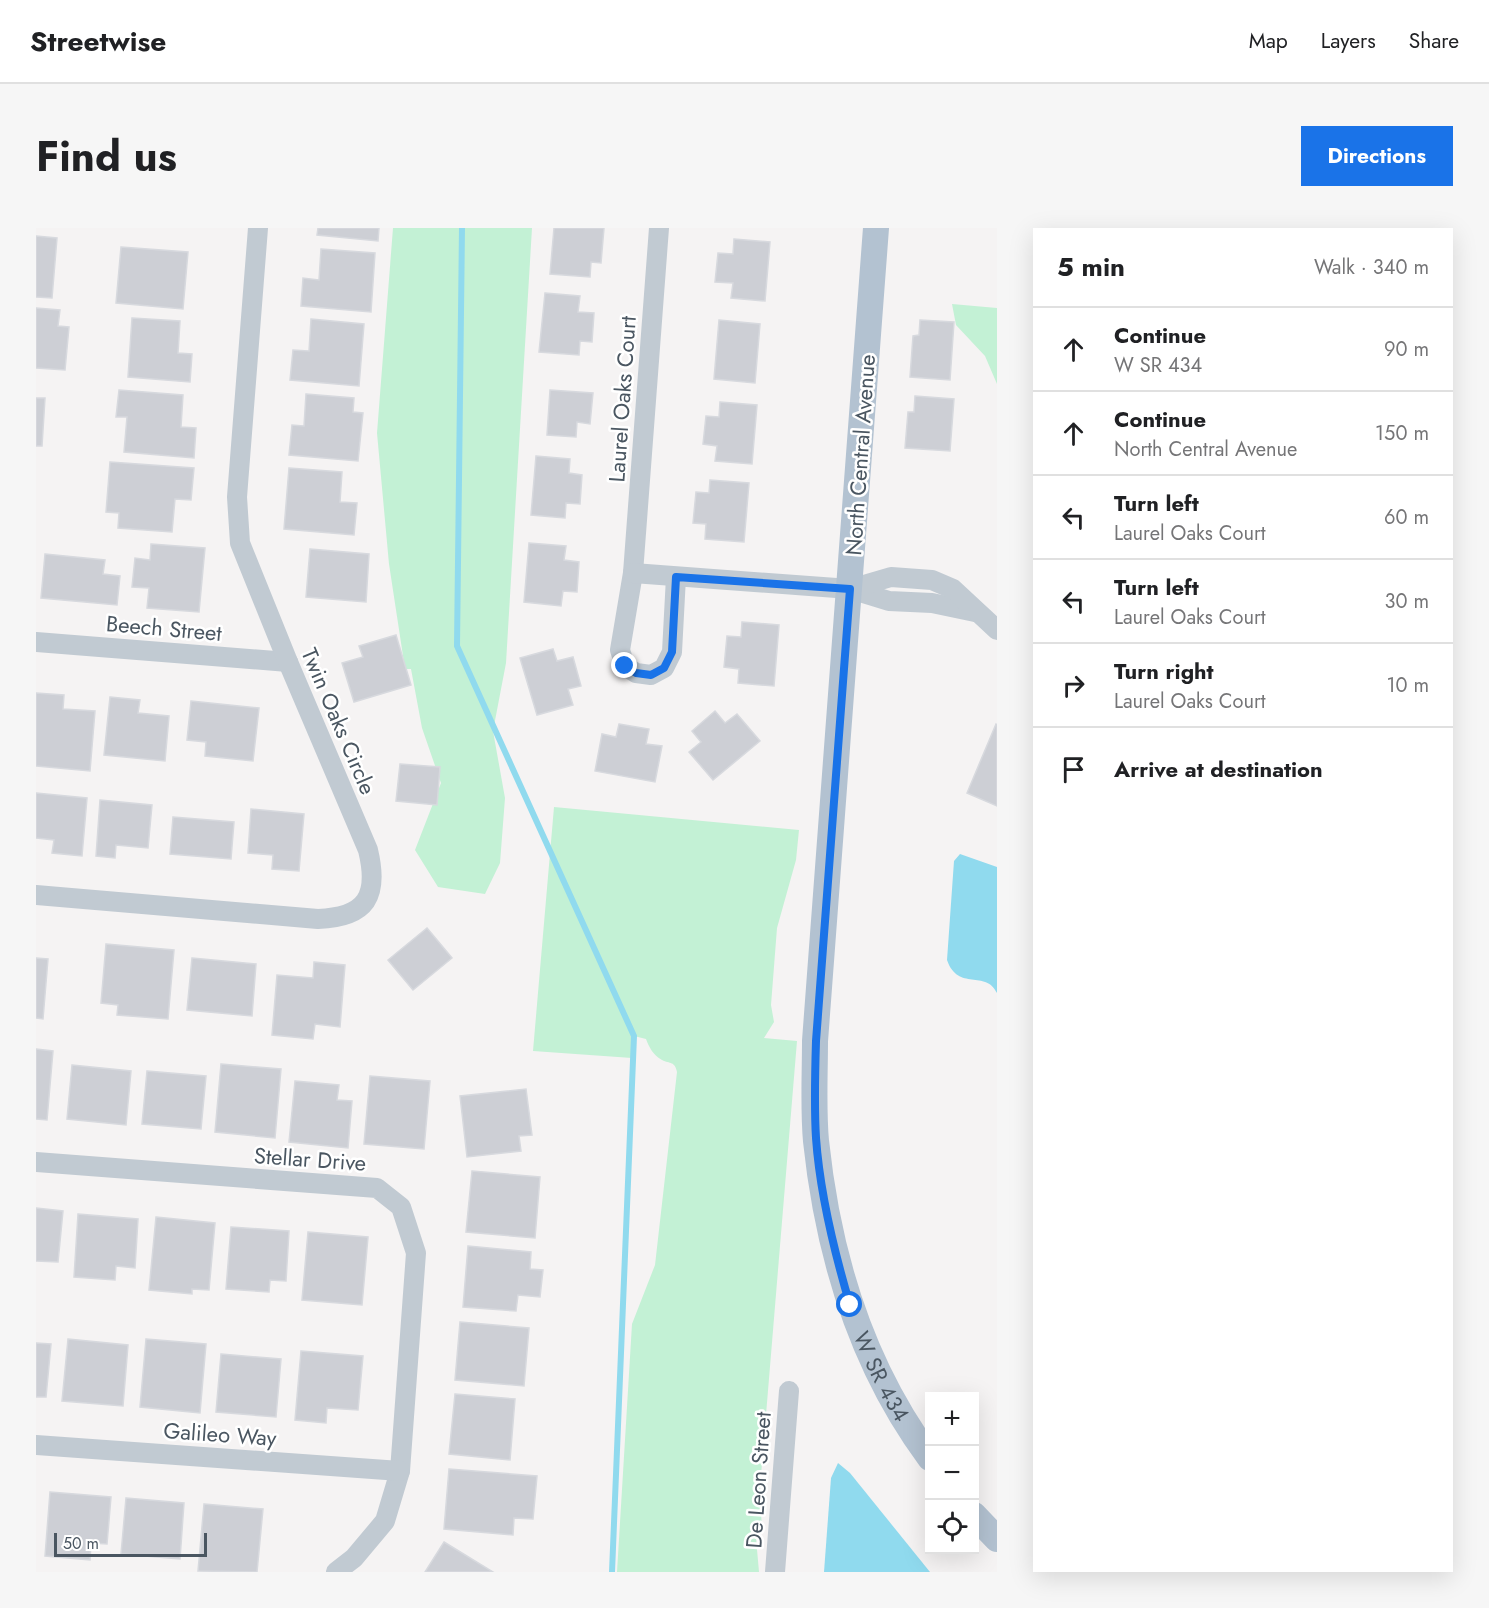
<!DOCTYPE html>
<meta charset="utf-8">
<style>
:root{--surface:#fff;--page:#f6f6f6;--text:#202124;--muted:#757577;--line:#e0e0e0;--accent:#1a73e8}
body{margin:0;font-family:Jost,sans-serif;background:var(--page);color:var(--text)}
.controls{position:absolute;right:18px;bottom:18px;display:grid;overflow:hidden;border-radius:0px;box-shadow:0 6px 24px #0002}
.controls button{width:54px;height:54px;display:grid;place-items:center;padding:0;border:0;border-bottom:2px solid var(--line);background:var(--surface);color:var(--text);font:30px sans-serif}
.scale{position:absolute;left:18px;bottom:15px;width:153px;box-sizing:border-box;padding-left:6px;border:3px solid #4a5661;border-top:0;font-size:16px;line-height:21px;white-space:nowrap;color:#4a5661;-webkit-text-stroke:4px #fff;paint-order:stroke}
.stop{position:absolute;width:18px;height:18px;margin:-14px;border:4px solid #1a73e8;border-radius:50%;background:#fff}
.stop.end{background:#1a73e8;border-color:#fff;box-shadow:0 2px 6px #0008}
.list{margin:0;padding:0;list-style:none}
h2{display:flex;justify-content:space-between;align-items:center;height:78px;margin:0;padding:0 24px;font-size:26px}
h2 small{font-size:20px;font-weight:400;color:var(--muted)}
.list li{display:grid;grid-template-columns:39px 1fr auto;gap:18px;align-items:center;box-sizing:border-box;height:84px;padding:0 24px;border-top:2px solid var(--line)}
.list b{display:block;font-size:22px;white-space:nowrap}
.list p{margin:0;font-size:20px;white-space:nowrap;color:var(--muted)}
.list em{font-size:20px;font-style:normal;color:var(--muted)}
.icon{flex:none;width:33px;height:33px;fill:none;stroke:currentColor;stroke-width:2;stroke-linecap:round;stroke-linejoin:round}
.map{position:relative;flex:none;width:961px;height:1344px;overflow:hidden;border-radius:0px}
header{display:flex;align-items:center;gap:36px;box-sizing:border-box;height:84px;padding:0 30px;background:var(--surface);border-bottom:2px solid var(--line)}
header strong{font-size:28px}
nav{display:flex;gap:33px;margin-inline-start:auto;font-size:21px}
.intro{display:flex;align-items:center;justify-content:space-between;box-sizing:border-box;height:144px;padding:0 36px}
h1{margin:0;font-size:42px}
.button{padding:15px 27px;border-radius:0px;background:var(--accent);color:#fff;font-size:21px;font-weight:700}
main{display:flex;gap:36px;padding:0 36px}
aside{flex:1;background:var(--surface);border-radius:0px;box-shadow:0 6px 24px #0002}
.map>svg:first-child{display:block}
.green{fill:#c3f1d5}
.water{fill:#90daee}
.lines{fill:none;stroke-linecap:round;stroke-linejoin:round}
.stream{stroke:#90daee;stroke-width:6}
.building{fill:#cdcfd5;stroke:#d7d9de;stroke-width:1.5}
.minor{stroke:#c1cad2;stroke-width:20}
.major{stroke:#b3c2d1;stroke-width:26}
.route{stroke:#1a73e8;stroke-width:8}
.labels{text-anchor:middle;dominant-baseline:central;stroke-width:5;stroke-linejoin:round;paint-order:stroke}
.street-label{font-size:22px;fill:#4a5661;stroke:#fff}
</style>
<header>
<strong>Streetwise</strong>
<nav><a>Map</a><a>Layers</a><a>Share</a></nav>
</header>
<div class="intro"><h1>Find us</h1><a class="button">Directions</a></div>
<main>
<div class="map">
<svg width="961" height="1344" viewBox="0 0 961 1344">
<rect width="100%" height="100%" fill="#f5f3f3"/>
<g class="green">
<path d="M 357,0 L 496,0 L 470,435 L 457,503 L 469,570 L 464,635 L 449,666 L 402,659 L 379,622 L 405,555 L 386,500 L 375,441 L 369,441 L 353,336 L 341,205 Z"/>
<path d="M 916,76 L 961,80 L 961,156 L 949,128 L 920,97 Z"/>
<path d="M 518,579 L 763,602 L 760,632 L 741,700 L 735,777 L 738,794 L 728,810 L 761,813 L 724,1259 L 726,1305 L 720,1310 L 723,1344 L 581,1344 L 596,1096 L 619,1037 L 641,844 C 639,833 634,836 626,832 C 617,827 613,819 610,811 L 598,808 L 596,830 L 497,823 Z"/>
</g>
<g class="water">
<path d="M 924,626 L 961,639 L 961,765 C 950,741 922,764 911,732 L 918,633 Z"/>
<path d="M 802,1235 L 814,1245 L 894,1344 L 788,1344 L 795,1250 Z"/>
</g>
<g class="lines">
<path class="stream" d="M 426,0 L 421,418 L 598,808 L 576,1344"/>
</g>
<g class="building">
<path d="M 282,0 L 343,0 L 342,13 L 281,7 Z"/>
<path d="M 518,0 L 568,0 L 565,35 L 555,34 L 554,49 L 514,46 Z"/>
<path d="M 0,8 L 21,10 L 16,70 L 0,69 Z"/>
<path d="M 698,11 L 734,14 L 729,73 L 695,70 L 697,55 L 679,54 L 682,25 L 697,26 Z"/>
<path d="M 85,19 L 152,24 L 147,81 L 80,75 Z"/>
<path d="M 285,21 L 339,25 L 335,84 L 265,78 L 267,50 L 283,52 Z"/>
<path d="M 509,65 L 544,68 L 542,84 L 558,85 L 556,114 L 544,113 L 543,127 L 503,124 Z"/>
<path d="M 0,80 L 24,82 L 22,98 L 33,99 L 29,142 L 0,140 Z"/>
<path d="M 96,90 L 144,93 L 142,125 L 156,126 L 154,154 L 92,149 Z"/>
<path d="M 275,91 L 328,96 L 323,158 L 254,152 L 257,122 L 273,123 Z"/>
<path d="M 683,92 L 724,96 L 719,155 L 678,151 Z"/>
<path d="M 884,92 L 918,94 L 914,152 L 874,149 L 877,108 L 883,107 Z"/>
<path d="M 83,162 L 147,167 L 145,199 L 160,200 L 158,230 L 88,224 L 91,189 L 80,189 Z"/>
<path d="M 514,162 L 557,165 L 554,196 L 541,194 L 540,209 L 511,207 Z"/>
<path d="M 270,166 L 318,170 L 317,184 L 327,185 L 322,233 L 253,227 L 256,197 L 268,198 Z"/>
<path d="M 879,168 L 918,171 L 914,223 L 869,220 L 872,184 L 878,184 Z"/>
<path d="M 0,170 L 9,170 L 6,218 L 0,218 Z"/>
<path d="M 684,174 L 721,177 L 716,236 L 679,233 L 681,218 L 667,216 L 670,188 L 683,189 Z"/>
<path d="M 500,228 L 534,231 L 533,245 L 546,247 L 544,276 L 530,275 L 529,290 L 495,287 Z"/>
<path d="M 74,234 L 158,240 L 155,272 L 139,271 L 136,304 L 82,300 L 83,285 L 70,284 Z"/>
<path d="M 253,240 L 306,244 L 304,274 L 321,275 L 318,307 L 248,301 Z"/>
<path d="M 674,252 L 713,255 L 708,314 L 669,311 L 670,296 L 657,295 L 660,264 L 673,265 Z"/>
<path d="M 493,315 L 530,318 L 528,332 L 543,334 L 541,364 L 527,363 L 525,378 L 488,374 Z"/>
<path d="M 115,316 L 169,320 L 163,384 L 111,380 L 113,360 L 96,359 L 99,330 L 114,332 Z"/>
<path d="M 274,321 L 333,326 L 330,374 L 270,369 Z"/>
<path d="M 9,326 L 69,332 L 67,346 L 84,348 L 81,377 L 5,370 Z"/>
<path d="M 706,394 L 743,397 L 738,458 L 702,455 L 703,441 L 688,439 L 691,408 L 705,409 Z"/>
<path d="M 360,407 L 375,457 L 318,474 L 306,435 L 327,429 L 323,418 Z"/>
<path d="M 517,421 L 521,433 L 537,429 L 545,458 L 532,461 L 537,477 L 501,487 L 484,430 Z"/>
<path d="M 0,465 L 28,467 L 27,481 L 59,483 L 54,543 L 0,538 Z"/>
<path d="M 74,469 L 104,472 L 102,485 L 133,488 L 129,533 L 68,527 Z"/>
<path d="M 155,473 L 223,480 L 217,533 L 169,528 L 170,514 L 151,512 Z"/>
<path d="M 679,483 L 689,495 L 701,486 L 724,513 L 677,552 L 653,524 L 665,514 L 656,503 Z"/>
<path d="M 583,496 L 613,501 L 610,516 L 626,518 L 619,554 L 559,543 L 566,506 L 580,509 Z"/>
<path d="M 960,496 L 961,497 L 961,578 L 931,565 Z"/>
<path d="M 364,536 L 404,539 L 401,577 L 360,573 Z"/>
<path d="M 0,565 L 51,570 L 46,628 L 16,625 L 18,612 L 0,610 Z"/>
<path d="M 64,572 L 116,577 L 112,620 L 80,617 L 79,630 L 60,628 Z"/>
<path d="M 215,581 L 268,586 L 263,643 L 236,641 L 237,627 L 212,625 Z"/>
<path d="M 137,589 L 198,594 L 195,631 L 134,626 Z"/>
<path d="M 391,700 L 416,730 L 377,762 L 352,732 Z"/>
<path d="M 70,716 L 138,722 L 132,791 L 81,787 L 82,777 L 65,775 Z"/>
<path d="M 0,730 L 12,731 L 7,791 L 0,790 Z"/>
<path d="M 156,730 L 220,736 L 216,788 L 151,782 Z"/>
<path d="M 278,734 L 309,737 L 304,799 L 279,796 L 277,811 L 236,807 L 241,747 L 277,750 Z"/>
<path d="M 0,821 L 17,823 L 11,892 L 0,891 Z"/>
<path d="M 185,836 L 245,841 L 239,910 L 179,904 Z"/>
<path d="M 36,837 L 95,843 L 90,897 L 31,891 Z"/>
<path d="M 111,843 L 170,848 L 165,901 L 106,896 Z"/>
<path d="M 334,848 L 394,853 L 388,921 L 328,916 Z"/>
<path d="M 259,853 L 303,857 L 301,872 L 316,873 L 312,920 L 253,914 Z"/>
<path d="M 490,861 L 496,907 L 483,908 L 485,923 L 431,929 L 424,868 Z"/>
<path d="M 436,943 L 504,949 L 499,1010 L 430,1004 Z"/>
<path d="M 0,980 L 27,983 L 22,1034 L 0,1033 Z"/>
<path d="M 42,986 L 102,991 L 99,1040 L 80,1038 L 79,1052 L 38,1049 Z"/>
<path d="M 120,989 L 179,995 L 173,1062 L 156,1061 L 156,1066 L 113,1062 Z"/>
<path d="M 195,999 L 253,1003 L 250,1053 L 234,1052 L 233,1064 L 190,1061 Z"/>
<path d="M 272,1004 L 332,1009 L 326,1077 L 266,1072 Z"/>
<path d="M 432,1018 L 495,1024 L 494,1041 L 507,1042 L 504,1069 L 482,1067 L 480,1083 L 427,1079 Z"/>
<path d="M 424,1094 L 493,1100 L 488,1158 L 419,1152 Z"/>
<path d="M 32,1111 L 92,1117 L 87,1178 L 26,1173 Z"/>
<path d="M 110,1111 L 170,1116 L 164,1185 L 104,1179 Z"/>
<path d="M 0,1115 L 15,1116 L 10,1169 L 0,1169 Z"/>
<path d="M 265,1123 L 327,1128 L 322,1182 L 291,1180 L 290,1195 L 259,1192 Z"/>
<path d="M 185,1126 L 245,1131 L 240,1189 L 180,1184 Z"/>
<path d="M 419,1166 L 479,1171 L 474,1232 L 413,1226 Z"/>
<path d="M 413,1241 L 501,1248 L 497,1291 L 478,1290 L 477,1307 L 408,1301 Z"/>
<path d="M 14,1264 L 75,1269 L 71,1316 L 55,1315 L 54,1332 L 9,1328 Z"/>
<path d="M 90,1270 L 148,1275 L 144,1331 L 85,1326 Z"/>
<path d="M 168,1276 L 227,1281 L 221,1344 L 162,1343 Z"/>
<path d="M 408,1314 L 457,1344 L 389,1344 Z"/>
</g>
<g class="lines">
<g class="minor">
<path d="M 623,0 L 597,345 L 584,422 L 589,438 L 600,445 L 615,447 L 628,440 L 636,424 L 640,349"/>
<path d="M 597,345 L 814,361 L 853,373 L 896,375 L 939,384"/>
<path d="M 814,361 L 855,349 L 896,352 L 917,361 L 961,402"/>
<path d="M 0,414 L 252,434"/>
<path d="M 0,667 L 282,691 C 331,689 343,668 332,622 L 252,434 L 204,315 L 201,269 L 222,0"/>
<path d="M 0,934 L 341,960 L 365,979 L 380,1025 L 364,1243 L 349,1293 L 318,1330 L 300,1344"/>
<path d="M 0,1217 L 364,1243"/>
<path d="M 739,1344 L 753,1163"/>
</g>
<g class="major">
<path id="s1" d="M 840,0 L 779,813 C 779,846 777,880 780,913 C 792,1027 825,1137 894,1230"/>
<path d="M 938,1287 L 961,1311"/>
</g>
</g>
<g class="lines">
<path class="route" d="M 589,438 L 600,445 L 615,447 L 628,440 L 636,424 L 640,349 L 814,361 L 780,813 C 779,845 778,878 780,910 C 784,967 798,1023 814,1077"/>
</g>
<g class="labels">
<g class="street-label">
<text transform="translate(586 171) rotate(-86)">Laurel Oaks Court</text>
<text transform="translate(824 227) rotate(-86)">North Central Avenue</text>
<text transform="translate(128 400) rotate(5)">Beech Street</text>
<text transform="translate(303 493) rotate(67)">Twin Oaks Circle</text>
<text transform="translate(274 931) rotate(4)">Stellar Drive</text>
<text stroke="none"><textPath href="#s1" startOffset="1161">W SR 434</textPath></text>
<text transform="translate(184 1206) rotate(4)">Galileo Way</text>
<text transform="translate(722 1252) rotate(-86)">De Leon Street</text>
</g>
</g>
</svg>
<div class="controls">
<button>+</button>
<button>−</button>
<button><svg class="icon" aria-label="locate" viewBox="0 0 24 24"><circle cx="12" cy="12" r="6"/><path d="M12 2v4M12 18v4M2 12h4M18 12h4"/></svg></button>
</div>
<div class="scale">50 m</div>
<div class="stop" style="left:814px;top:1077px"></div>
<div class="stop end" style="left:589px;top:438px"></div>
</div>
<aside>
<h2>5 min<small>Walk · 340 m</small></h2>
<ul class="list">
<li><svg class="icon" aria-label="ahead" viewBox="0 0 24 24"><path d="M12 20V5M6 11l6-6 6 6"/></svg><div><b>Continue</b><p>W SR 434</p></div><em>90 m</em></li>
<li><svg class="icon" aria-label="ahead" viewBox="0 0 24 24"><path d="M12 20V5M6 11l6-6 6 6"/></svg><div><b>Continue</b><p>North Central Avenue</p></div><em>150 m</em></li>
<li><svg class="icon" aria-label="left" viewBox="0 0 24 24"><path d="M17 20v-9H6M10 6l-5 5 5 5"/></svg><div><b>Turn left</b><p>Laurel Oaks Court</p></div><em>60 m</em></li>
<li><svg class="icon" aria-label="left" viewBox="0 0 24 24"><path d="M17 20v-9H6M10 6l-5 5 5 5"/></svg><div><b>Turn left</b><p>Laurel Oaks Court</p></div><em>30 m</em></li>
<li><svg class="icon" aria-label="right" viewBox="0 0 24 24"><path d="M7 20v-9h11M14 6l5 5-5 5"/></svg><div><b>Turn right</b><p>Laurel Oaks Court</p></div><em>10 m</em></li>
<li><svg class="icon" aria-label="arrive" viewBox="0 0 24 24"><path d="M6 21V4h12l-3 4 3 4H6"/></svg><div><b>Arrive at destination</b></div></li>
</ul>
</aside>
</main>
